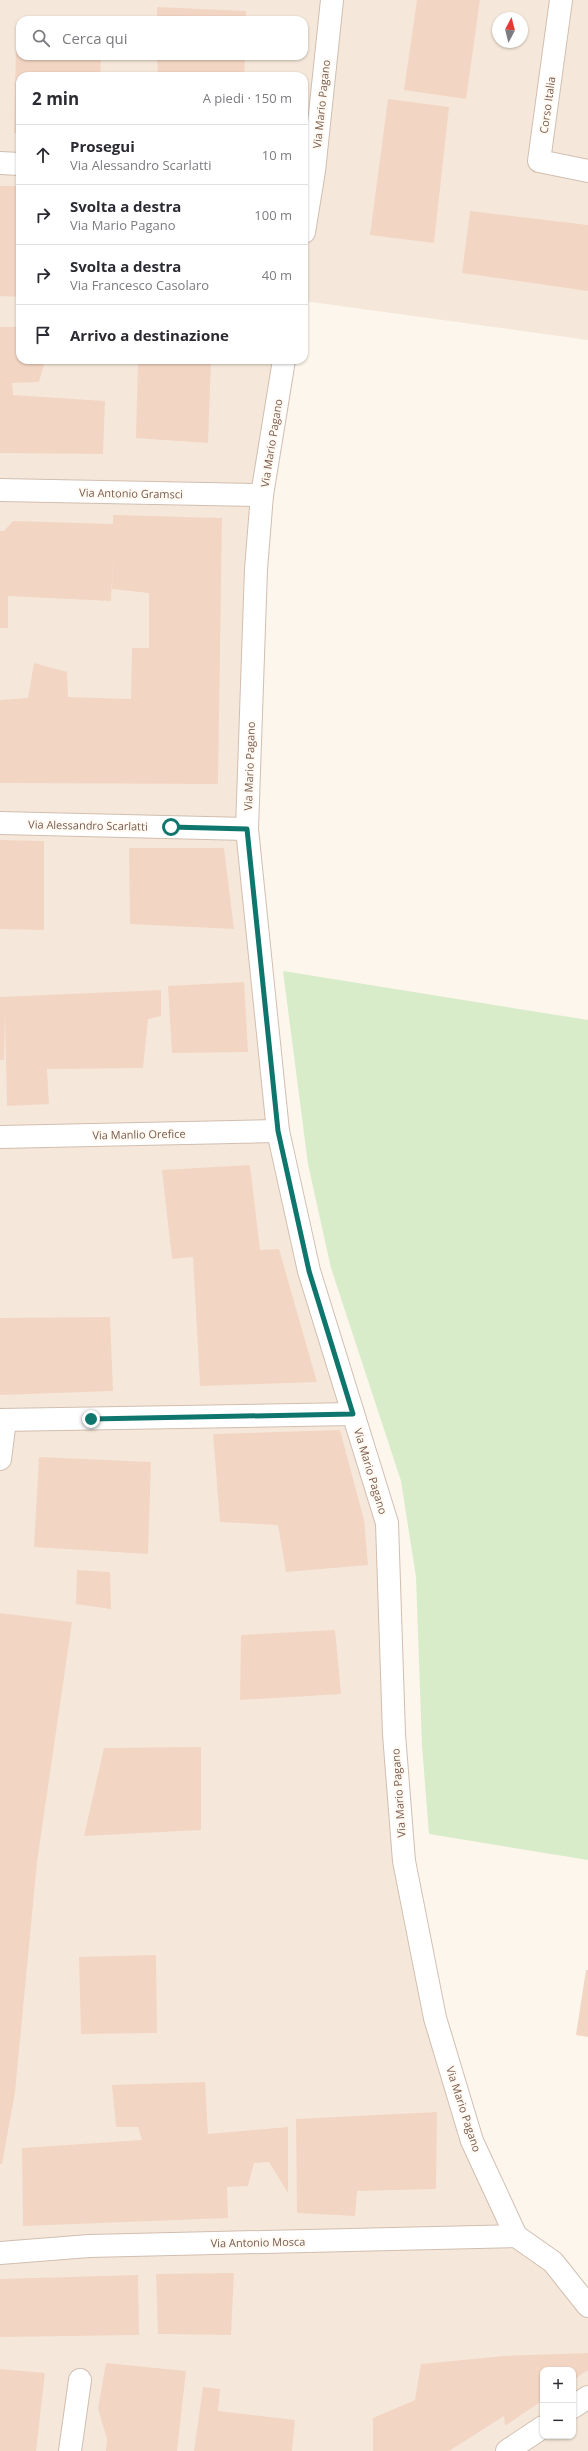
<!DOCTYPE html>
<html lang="it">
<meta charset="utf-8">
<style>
:root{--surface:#fff;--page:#f2f2f3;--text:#2b2b33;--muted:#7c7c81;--line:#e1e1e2}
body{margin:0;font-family:"Open Sans",sans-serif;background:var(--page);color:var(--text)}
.controls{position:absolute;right:12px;bottom:12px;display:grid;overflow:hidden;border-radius:8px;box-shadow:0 1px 3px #0004}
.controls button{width:36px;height:36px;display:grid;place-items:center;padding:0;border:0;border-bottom:1px solid var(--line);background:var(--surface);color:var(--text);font:20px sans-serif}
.compass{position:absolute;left:492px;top:12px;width:36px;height:36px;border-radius:50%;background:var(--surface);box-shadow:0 1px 3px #0004;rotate:7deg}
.stop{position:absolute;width:12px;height:12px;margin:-9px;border:3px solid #0f766e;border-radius:50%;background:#fff}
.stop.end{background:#0f766e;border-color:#fff;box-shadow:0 1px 4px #0008}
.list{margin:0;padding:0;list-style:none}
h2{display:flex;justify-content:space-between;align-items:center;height:52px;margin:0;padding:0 16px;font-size:17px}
h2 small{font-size:13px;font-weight:400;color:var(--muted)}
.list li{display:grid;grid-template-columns:26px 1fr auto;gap:12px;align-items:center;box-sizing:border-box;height:60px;padding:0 16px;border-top:1px solid var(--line)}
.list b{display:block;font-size:15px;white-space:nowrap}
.list p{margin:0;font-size:13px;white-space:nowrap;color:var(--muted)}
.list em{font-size:13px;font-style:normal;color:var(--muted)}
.icon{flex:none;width:22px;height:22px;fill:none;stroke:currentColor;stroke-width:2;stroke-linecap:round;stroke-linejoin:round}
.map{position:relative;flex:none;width:588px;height:2451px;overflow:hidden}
.search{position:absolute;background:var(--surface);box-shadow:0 1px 3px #0004;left:16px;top:16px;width:292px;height:44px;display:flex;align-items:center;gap:10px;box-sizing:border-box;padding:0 14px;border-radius:12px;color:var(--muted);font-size:15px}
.panel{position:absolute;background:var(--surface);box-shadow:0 1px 3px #0004;left:16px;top:72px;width:292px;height:292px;border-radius:12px}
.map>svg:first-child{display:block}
.residential{fill:#f5e8da;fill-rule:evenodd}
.green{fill:#d8ecc9}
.building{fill:#f3d5c3}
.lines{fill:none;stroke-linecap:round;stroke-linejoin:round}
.minor-casing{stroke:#d1beb0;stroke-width:24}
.minor{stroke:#fff;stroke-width:22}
.route{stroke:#0f766e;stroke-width:5}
.labels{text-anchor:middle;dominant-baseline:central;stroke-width:4;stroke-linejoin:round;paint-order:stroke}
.street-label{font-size:11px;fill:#7a5c4d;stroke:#fffaf3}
</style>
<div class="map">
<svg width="588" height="2451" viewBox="0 0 588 2451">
<rect width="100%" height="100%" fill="#fdf6ec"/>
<path class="residential" d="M 0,0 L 588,0 L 588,340 L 304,301 L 304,76 L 20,76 L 20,360 L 284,360 L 262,495 L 247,829 L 278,1131 L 387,1523 L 394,1734 L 435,2018 L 516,2236 L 588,2306 L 588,2451 L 0,2451 ZM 498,18 L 522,18 L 522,42 L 498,42 ZM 20,20 L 304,20 L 304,56 L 20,56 ZM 543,2370 L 573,2370 L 573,2436 L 543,2436 Z"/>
<path class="green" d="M 283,971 L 588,1020 L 588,1860 L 429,1834 L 422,1746 L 416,1577 L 401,1481 L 331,1268 L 308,1164 Z"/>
<g class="building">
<path d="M 417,0 L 480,0 L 466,99 L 404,90 Z"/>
<path d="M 157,7 L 246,11 L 246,20 L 157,20 Z"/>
<path d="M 16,47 L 20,47 L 20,56 L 101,56 L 100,76 L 20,76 L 20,133 L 14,133 Z"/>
<path d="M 157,56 L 245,56 L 244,76 L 158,76 Z"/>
<path d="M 388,99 L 449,107 L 434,243 L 370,235 Z"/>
<path d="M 0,186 L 20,186 L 20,297 L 0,296 Z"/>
<path d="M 470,211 L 588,225 L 588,291 L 462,273 Z"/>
<path d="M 0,327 L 20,327 L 20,360 L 45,360 L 39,382 L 12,383 L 13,395 L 105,401 L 103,454 L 0,453 Z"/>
<path d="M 138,360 L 211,360 L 208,443 L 136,438 Z"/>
<path d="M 113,515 L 222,518 L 218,784 L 0,783 L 0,700 L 28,698 L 34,663 L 67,672 L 68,697 L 131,699 L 132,648 L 149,648 L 149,593 L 112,589 L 113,555 L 111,601 L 8,596 L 8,628 L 0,628 L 0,531 L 4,531 L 13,521 L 113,524 Z"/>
<path d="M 0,840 L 44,841 L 44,930 L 0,929 Z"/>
<path d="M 129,848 L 224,848 L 234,929 L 130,924 Z"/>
<path d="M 244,982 L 248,1052 L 172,1053 L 168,986 Z"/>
<path d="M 161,990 L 161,1016 L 148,1019 L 143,1068 L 47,1069 L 49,1104 L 7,1106 L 5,1015 L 4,1060 L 0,1060 L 0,997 Z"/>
<path d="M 250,1165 L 260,1250 L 279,1249 L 317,1382 L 200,1386 L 193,1257 L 172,1259 L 162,1170 Z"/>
<path d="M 110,1317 L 113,1391 L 0,1395 L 0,1318 Z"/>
<path d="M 340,1430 L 364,1520 L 368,1565 L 286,1572 L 278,1525 L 220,1522 L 213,1434 Z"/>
<path d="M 39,1457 L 151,1462 L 148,1554 L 34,1547 Z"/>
<path d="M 77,1570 L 110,1572 L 111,1609 L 76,1604 Z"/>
<path d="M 0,1613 L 72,1622 L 37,1862 L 15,2092 L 2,2164 L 0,2164 Z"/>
<path d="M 335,1630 L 341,1694 L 240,1700 L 241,1635 Z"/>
<path d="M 201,1747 L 201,1830 L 84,1836 L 104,1748 Z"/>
<path d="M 156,1955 L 157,2033 L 81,2034 L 79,1957 Z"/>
<path d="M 586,1970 L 588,1970 L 588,2037 L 576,2035 Z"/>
<path d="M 205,2082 L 208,2134 L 288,2127 L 288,2193 L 269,2162 L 254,2163 L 248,2186 L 227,2187 L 228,2218 L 23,2226 L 22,2148 L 142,2140 L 138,2127 L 116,2127 L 112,2085 Z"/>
<path d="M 437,2112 L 436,2189 L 357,2191 L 355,2216 L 297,2213 L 296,2119 Z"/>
<path d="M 234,2273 L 231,2335 L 158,2334 L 156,2274 Z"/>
<path d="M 138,2275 L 139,2335 L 0,2337 L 0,2279 Z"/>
<path d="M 588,2353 L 588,2370 L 573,2380 L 573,2370 L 543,2370 L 543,2400 L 505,2426 L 504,2416 L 449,2451 L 373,2451 L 373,2418 L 415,2400 L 421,2364 L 504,2356 Z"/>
<path d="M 106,2363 L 186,2371 L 177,2451 L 106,2451 L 107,2439 L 98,2409 Z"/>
<path d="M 0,2369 L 45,2373 L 36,2451 L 0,2451 Z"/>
<path d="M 203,2387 L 220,2389 L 218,2411 L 295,2420 L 292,2451 L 194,2451 Z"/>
</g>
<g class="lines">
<g class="minor-casing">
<g id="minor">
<path d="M 561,0 L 539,161 L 588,171"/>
<path d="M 0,163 L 20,164"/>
<path d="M 304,232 L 314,171 L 332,0"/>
<path d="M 284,360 L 262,495 L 256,569 L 247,829 L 278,1131 L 309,1271 L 387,1523 L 394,1734 L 404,1861 L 435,2018 L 472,2141 L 516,2236 L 553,2262 L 588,2306"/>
<path d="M 0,490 L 262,495"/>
<path d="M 0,823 L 247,829"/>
<path d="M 0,1137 L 278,1131"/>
<path d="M 0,1420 L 353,1414"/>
<path d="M 0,1459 L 5,1420"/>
<path d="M 0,2253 L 89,2246 L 516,2236"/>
<path d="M 573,2407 L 588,2397"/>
<path d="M 70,2451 L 80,2380"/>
<path d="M 507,2451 L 543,2427"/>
</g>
</g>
<use href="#minor" class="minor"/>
</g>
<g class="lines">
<path class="route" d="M 91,1419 L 353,1414 L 309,1271 L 278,1131 L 247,829 L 171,827"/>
</g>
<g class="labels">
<g class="street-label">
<text transform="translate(321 104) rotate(-84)">Via Mario Pagano</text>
<text transform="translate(547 105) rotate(-82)">Corso Italia</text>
<text transform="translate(271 443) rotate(-81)">Via Mario Pagano</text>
<text transform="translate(131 493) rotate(1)">Via Antonio Gramsci</text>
<text transform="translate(249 766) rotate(-88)">Via Mario Pagano</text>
<text transform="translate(88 825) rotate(1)">Via Alessandro Scarlatti</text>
<text transform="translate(139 1134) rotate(-1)">Via Manlio Orefice</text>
<text transform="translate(371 1471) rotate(73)">Via Mario Pagano</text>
<text transform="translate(398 1793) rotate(-94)">Via Mario Pagano</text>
<text transform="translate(464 2109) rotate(72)">Via Mario Pagano</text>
<text transform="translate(258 2242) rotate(-1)">Via Antonio Mosca</text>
</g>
</g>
</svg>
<div class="controls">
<button>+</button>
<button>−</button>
</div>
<svg class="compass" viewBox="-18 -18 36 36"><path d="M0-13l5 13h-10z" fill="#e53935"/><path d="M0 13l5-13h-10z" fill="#7c7c81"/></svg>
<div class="stop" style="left:171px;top:827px"></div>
<div class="stop end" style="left:91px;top:1419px"></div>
<div class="search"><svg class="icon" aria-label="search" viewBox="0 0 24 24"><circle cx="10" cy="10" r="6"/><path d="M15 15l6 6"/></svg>Cerca qui</div>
<section class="panel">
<h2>2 min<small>A piedi · 150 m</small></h2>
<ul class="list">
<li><svg class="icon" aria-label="ahead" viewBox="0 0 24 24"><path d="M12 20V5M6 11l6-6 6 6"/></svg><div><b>Prosegui</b><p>Via Alessandro Scarlatti</p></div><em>10 m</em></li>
<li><svg class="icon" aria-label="right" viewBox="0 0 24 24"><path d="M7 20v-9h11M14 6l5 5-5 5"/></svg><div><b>Svolta a destra</b><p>Via Mario Pagano</p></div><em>100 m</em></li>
<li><svg class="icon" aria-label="right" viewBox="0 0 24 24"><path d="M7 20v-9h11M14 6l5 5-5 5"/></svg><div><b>Svolta a destra</b><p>Via Francesco Casolaro</p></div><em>40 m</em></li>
<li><svg class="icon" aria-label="arrive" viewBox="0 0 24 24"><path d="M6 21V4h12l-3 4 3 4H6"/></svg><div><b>Arrivo a destinazione</b></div></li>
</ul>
</section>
</div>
